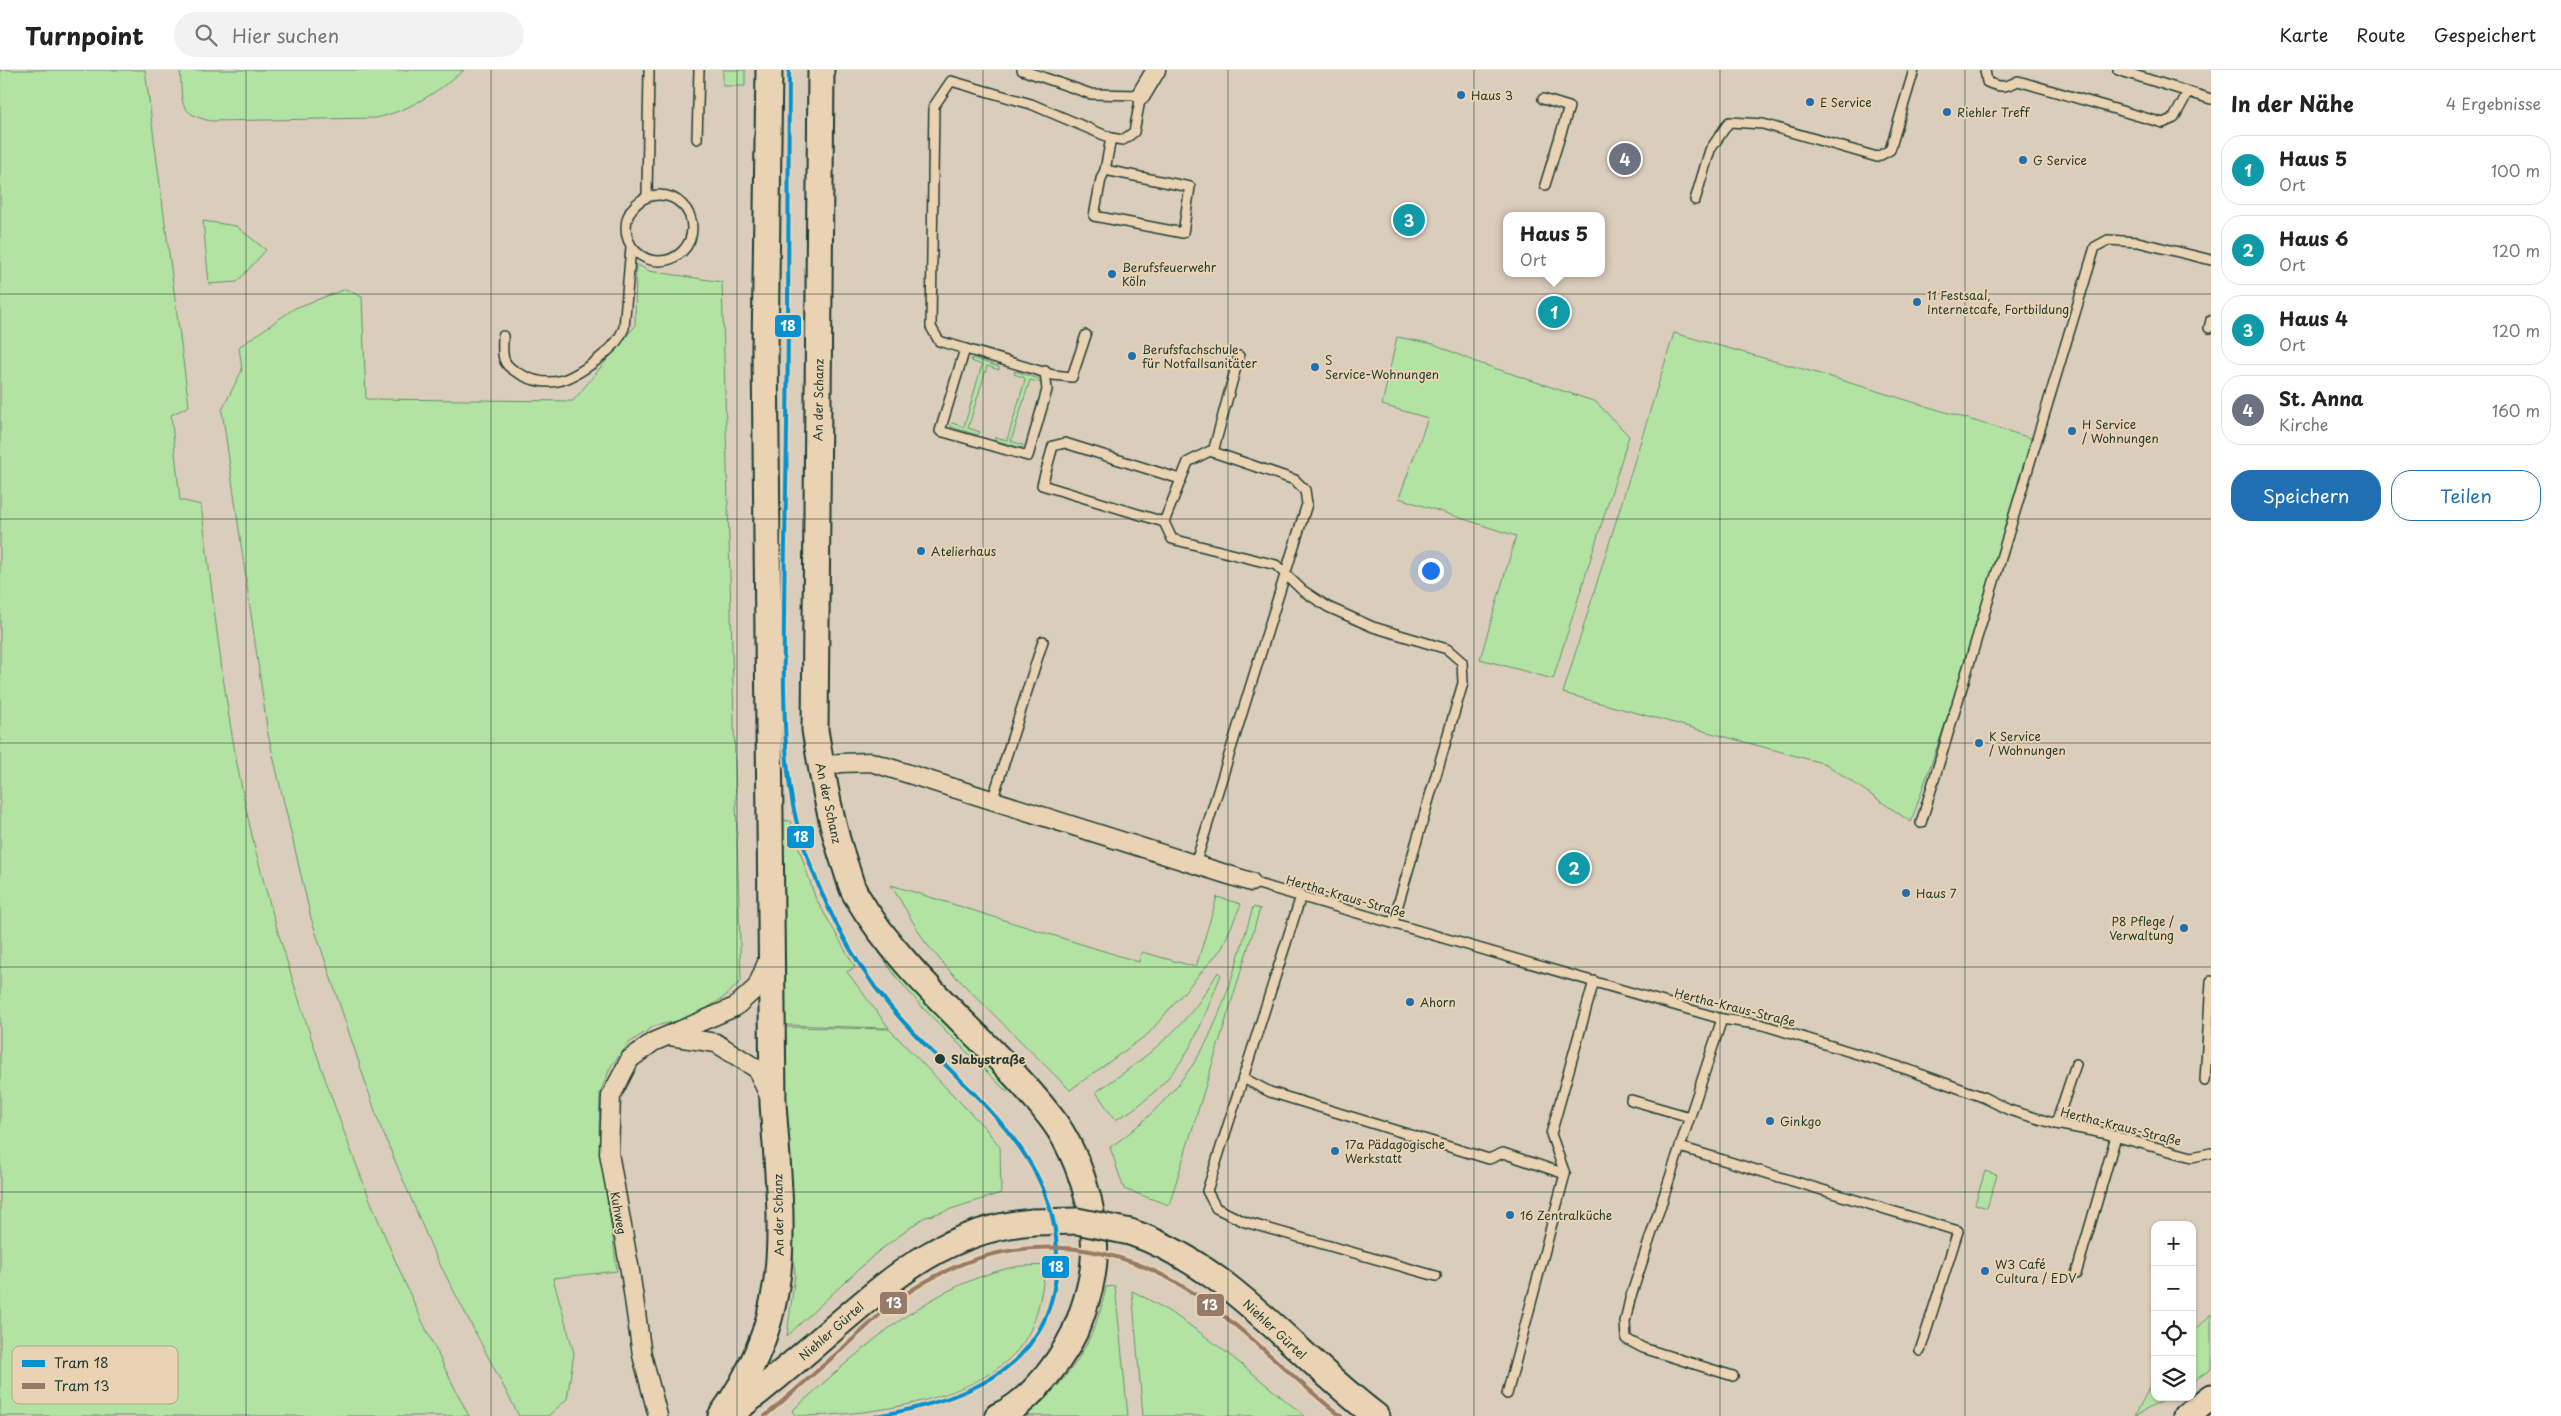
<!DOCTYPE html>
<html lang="de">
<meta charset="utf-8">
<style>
:root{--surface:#fff;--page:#f2f2f2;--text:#222;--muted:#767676;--line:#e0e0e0;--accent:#1f6fb2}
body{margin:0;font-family:"Playpen Sans",sans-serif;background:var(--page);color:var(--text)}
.controls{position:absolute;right:15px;bottom:15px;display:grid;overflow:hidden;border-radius:10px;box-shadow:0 1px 4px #0004}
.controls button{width:45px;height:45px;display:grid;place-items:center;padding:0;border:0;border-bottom:1px solid var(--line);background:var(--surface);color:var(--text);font:25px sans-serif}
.you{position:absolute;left:1430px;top:500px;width:18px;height:18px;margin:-12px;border:4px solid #fff;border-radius:50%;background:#1a73e8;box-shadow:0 0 0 8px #1a73e833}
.badge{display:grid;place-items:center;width:32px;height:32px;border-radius:50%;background:var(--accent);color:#fff;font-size:16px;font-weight:700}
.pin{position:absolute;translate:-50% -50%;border:2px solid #fff;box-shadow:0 1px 5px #0006}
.popup{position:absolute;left:1503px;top:142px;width:102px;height:65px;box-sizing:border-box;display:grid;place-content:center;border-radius:10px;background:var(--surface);filter:drop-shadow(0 1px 4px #0005);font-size:16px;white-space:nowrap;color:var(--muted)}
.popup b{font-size:19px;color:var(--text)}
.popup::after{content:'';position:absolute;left:50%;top:100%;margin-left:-10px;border:10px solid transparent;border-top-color:var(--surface)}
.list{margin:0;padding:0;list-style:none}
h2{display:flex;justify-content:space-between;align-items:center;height:65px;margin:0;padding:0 20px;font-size:21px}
h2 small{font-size:16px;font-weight:400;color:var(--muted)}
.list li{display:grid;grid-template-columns:32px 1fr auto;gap:15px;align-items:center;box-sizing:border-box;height:70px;margin:0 10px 10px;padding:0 10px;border:1px solid var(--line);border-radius:20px}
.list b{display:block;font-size:19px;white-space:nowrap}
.list p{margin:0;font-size:16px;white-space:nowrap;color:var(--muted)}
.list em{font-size:16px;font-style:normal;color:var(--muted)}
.actions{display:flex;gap:10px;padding:15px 20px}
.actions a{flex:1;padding:11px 0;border:1px solid var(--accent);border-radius:20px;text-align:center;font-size:18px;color:var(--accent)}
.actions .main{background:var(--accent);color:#fff}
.icon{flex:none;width:28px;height:28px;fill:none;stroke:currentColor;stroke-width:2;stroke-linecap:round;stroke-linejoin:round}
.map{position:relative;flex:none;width:2211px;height:1346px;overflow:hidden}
header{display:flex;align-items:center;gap:30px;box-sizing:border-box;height:70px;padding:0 25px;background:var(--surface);border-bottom:1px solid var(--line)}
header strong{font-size:24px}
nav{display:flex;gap:28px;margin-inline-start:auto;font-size:18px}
.search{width:350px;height:45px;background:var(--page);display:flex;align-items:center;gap:12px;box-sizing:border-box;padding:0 18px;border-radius:28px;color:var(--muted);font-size:19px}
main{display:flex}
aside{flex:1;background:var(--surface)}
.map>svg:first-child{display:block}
.green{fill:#b2e3a3;stroke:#68906c}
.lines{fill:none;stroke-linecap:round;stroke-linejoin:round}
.service-casing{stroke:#1f3d34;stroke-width:12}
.minor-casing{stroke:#1f3d34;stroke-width:21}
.secondary-casing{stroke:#1f3d34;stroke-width:29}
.service{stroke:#ead3b3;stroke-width:9}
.minor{stroke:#ead3b3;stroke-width:18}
.secondary{stroke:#ead3b3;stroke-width:25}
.secondary-bridge-casing{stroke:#1f3d34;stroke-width:29;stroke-linecap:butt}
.secondary-bridge{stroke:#ead3b3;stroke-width:25}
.tram-1-casing{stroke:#ead3b3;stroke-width:8}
.tram-2-casing{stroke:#ead3b3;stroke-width:8}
.tram-1{stroke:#0291d2;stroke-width:4}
.tram-2{stroke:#967b68;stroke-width:4}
.grid{fill:none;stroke:#1f3d34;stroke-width:1;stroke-opacity:0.55}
.poi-dot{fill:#1f6fb2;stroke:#ead3b3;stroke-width:2}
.stop-dot{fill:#1f3d34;stroke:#ead3b3;stroke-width:2}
.labels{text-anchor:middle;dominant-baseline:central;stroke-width:4;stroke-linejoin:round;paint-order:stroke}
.poi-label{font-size:12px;fill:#1f3d34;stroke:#ead3b3;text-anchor:start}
.street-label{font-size:12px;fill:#1f3d34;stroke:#ead3b3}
.stop-label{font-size:12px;font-weight:bold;fill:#1f3d34;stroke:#ead3b3;text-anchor:start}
.key{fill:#ead3b3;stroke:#ada68d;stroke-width:1}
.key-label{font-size:14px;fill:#1f3d34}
.line-badge{stroke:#ead3b3;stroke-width:2}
.badge-label{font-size:14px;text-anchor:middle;font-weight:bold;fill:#fff}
</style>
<header>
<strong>Turnpoint</strong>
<div class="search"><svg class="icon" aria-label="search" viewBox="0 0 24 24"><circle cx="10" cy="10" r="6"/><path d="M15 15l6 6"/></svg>Hier suchen</div>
<nav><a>Karte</a><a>Route</a><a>Gespeichert</a></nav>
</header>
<main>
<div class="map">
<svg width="2211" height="1346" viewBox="0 0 2211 1346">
<rect width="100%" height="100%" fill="#dacdbc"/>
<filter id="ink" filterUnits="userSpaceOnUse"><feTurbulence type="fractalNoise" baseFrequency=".02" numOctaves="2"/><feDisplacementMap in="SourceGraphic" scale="10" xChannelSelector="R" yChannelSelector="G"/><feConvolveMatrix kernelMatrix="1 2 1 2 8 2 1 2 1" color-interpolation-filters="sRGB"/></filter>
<g filter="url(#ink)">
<g class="green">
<path d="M 0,0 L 145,0 L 189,336 L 171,345 L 180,430 L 201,435 C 214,534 224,636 245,734 C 259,801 279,867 300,933 C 345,1075 400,1214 469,1346 L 0,1346 Z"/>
<path d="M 180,0 L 464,0 C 437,22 411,40 376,48 L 211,51 C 176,43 183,31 180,0 Z"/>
<rect x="723" y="0" width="22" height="16"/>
<path d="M 203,151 L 236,156 L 266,180 L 237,212 L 209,214 Z"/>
<path d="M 636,194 L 649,201 L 722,212 L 741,911 L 723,928 L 699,943 L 682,950 L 654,956 L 629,973 L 611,996 L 600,1023 L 599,1062 L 617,1201 L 553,1208 L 574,1283 L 567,1329 L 548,1346 L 519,1346 L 434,1183 L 379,1053 L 311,848 L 268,664 L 222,340 L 242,300 L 239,277 L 295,238 L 346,219 L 362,227 L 366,329 L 573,331 L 635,256 Z"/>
<path d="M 1674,263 L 1831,307 L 2037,370 L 1978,559 L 1911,752 L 1826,694 L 1563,623 Z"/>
<path d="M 1397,267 L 1434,274 L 1473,291 L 1596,332 L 1629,366 L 1553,609 L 1480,589 L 1516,466 L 1399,428 L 1428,348 L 1382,335 Z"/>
<path d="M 972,288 L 999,297 L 999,300 L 987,296 L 985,303 L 968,358 L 980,362 L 978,365 L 951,357 L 952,353 L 964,357 L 982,295 L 971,291 Z"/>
<path d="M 1015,301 L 1042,310 L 1042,313 L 1030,310 L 1011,371 L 1023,375 L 1022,378 L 995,370 L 995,367 L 1007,370 L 1024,314 L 1025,308 L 1014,304 Z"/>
<path d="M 780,750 L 790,751 L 815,827 L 855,897 L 847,902 L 889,958 L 784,955 Z"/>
<path d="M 891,815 L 1139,892 L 1142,882 L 1196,897 L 1217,827 L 1241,834 L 1222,878 L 1148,964 L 1070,1020 L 949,900 L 925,872 Z"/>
<path d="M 1253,837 L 1260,839 L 1169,1135 L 1124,1119 L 1110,1077 C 1147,1053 1190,1007 1209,967 C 1228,926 1240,881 1253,837 Z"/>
<path d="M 879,869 L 1014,1016 L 1007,1022 L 923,938 L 897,908 L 873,874 Z"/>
<path d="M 1218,902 L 1221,905 C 1211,928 1203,953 1191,975 C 1175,1005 1145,1035 1115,1050 L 1096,1022 C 1130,999 1166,973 1192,941 C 1202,929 1210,915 1218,902 Z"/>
<path d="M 784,957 L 889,959 L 986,1059 L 1000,1077 L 1001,1123 L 923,1148 L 875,1184 L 787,1266 L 795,1205 L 787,1101 Z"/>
<path d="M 1985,1101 L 1997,1105 L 1987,1138 L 1975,1134 Z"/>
<path d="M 1046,1195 C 1042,1219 1039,1246 1026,1268 C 989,1332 863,1346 796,1346 L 792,1341 C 857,1284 922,1219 1009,1198 C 1021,1195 1034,1196 1046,1195 Z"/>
<path d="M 1115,1216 L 1128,1346 L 1026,1346 C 1069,1310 1095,1273 1106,1217 Z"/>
<path d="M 1132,1221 C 1196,1252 1250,1303 1305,1346 L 1143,1346 Z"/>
<path d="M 2211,1244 L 2211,1299 L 2192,1312 L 2192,1264 Z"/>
<path d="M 2155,1306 L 2155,1327 L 2169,1327 L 2135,1346 Z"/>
</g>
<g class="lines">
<g class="service-casing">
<g id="service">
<path d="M 1022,0 L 1091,24 L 1141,25 L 1134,62 L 1123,70 L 1111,68 L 1031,34 L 951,11 L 934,36 L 931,257 L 939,271 L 1053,305 L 1072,307 L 1086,265"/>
<path d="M 1985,0 L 1987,12 C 2000,18 2006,17 2018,11 L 2163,53 L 2174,48 L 2188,22"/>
<path d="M 2118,0 L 2211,29"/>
<path d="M 1543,29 L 1569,37 L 1545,115"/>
<path d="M 697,69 L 699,0"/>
<path d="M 1105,100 L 1101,109 L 1094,146 L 1183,163 L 1190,117 L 1105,100 L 1111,68"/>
<circle cx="659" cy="158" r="33"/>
<path d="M 647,126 L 649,0"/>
<path d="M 1695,130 L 1710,80 L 1729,52 L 1763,54 L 1877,87 L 1890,80 L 1914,0"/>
<path d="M 2209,258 L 2211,250"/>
<path d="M 503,266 C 503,273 502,283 504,289 C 506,296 514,301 520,304 C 551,321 572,309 597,290 C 609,280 618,273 624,258 L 631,177"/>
<path d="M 965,279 L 940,361 L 1028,386 L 1047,320 L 1045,301"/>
<path d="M 1213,382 L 1239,286"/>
<path d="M 1164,452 L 1042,415 L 1053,376 L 1065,373 L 1180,409"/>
<path d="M 992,731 L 1043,571"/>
<path d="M 1921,753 L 2095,177 L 2108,170 L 2138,172 L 2211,190"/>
<path d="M 1195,795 L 1307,434 L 1305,420 L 1295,410 L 1210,381 L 1188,392 L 1164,452 L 1172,469 L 1276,495 L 1302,520 L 1328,537 L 1373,557 L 1447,579 L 1462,592 L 1463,613 L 1393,852"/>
<path d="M 1251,812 L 1722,949 L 1763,955 L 1906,999 L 1983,1027 L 2009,1040 L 2056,1054 L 2103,1063 L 2192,1087 L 2211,1083"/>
<path d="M 1301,826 L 1207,1121 L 1216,1138 L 1245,1152 L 1436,1206"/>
<path d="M 1722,949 L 1630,1229 L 1625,1252 L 1626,1269 L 1643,1278 L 1733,1306"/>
<path d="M 1243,1008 L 1270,1022 L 1489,1089 L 1503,1083 L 1565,1104"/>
<path d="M 2205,1011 L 2211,911"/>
<path d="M 1631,1030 L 1690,1047"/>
<path d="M 2056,1054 L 2076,994"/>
<path d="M 1680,1077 L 1958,1161 L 1920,1281"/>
<path d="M 2076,1204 L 2116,1066"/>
<path d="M 1507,1324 L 1565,1104 L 1551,1064 L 1594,911"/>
</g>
</g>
<g class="minor-casing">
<g id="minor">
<path d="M 1141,25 L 1156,0"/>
<path d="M 821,698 L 840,693 L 871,692 L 1251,812"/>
<path d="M 670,966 L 716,973 L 757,999 L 770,1028"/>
<path d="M 658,1346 L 642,1285 L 630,1201 L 609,1083 L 611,1026 L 630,989 L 653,972 L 735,937 L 757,917 L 768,890"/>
</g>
</g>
<g class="secondary-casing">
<g id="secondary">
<path d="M 821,0 L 815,660 C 823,707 830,753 846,798 C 849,807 851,817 856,825 C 906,910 989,968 1049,1045 C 1078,1081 1098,1144 1094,1190 C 1093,1210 1087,1230 1080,1249 C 1068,1283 1032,1332 998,1346"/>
<path d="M 1130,1162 C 1230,1196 1294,1284 1376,1346"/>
<path d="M 733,1342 C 768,1315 802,1286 835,1257 C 897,1204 948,1159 1033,1152"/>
<path d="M 721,1346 C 797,1243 781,1153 773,1033 L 765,281 L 769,0"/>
<path d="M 2186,1346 L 2211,1327"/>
</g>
</g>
<use href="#service" class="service"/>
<use href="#minor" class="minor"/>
<use href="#secondary" class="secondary"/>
<g class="secondary-bridge-casing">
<path id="secondary-bridge" d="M 1033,1152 L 1077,1151 L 1130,1162"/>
</g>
<use href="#secondary-bridge" class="secondary-bridge"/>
<g class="tram-1-casing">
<path id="tram-1" d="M 789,0 C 788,139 789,278 786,417 C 785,484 783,551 784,618 C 785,670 786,722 802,771 C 821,829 850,887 888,934 C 950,1011 1056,1074 1057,1184 C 1058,1296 970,1330 876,1346"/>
</g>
<g class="tram-2-casing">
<path id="tram-2" d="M 765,1346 C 795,1321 824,1295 853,1269 C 873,1251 892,1232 915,1218 C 1008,1159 1113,1166 1202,1229 C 1251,1264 1293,1309 1341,1346"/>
</g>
<use href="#tram-1" class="tram-1"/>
<use href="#tram-2" class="tram-2"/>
</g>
</g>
<path class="grid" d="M 246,0 L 246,1346M 491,0 L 491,1346M 737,0 L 737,1346M 983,0 L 983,1346M 1228,0 L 1228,1346M 1474,0 L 1474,1346M 1720,0 L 1720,1346M 1965,0 L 1965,1346M 0,224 L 2211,224M 0,449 L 2211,449M 0,673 L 2211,673M 0,897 L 2211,897M 0,1122 L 2211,1122"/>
<g class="poi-dot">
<circle cx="1461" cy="25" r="5"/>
<circle cx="1810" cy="32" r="5"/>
<circle cx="1947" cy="42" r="5"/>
<circle cx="2023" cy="90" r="5"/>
<circle cx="1112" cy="204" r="5"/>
<circle cx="1917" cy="232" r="5"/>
<circle cx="1132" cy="286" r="5"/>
<circle cx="1315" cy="297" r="5"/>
<circle cx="2072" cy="361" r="5"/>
<circle cx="921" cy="481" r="5"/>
<circle cx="1979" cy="673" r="5"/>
<circle cx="1906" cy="823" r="5"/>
<circle cx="2184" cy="858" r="5"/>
<circle cx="1410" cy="932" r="5"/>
<circle cx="1770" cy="1051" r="5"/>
<circle cx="1335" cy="1081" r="5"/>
<circle cx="1510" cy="1145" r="5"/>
<circle cx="1985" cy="1201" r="5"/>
</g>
<circle class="stop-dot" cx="940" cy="989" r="6"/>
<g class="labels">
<g class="poi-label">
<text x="1471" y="25">Haus 3</text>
<text x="1820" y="32">E Service</text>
<text x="1957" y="42">Riehler Treff</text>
<text x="2033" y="90">G Service</text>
<text x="1122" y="197">Berufsfeuerwehr<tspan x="1122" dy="14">Köln</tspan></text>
<text x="1927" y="225">11 Festsaal,<tspan x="1927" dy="14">Internetcafe, Fortbildung</tspan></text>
<text x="1142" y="279">Berufsfachschule<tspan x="1142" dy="14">für Notfallsanitäter</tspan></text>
<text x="1325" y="290">S<tspan x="1325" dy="14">Service-Wohnungen</tspan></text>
<text x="2082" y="354">H Service<tspan x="2082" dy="14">/ Wohnungen</tspan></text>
<text x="931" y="481">Atelierhaus</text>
<text x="1989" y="666">K Service<tspan x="1989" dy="14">/ Wohnungen</tspan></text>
<text x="1916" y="823">Haus 7</text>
<text x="2174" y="851" text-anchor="end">P8 Pflege /<tspan x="2174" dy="14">Verwaltung</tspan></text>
<text x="1420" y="932">Ahorn</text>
<text x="1780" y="1051">Ginkgo</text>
<text x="1345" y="1074">17a Pädagogische<tspan x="1345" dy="14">Werkstatt</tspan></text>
<text x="1520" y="1145">16 Zentralküche</text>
<text x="1995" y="1194">W3 Café<tspan x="1995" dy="14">Cultura / EDV</tspan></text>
</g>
<g class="street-label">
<text transform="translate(818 330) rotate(-89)">An der Schanz</text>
<text transform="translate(829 733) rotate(78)">An der Schanz</text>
<text transform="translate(1346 826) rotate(16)">Hertha-Kraus-Straße</text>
<text transform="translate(1735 937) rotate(14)">Hertha-Kraus-Straße</text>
<text transform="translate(2121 1056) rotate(14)">Hertha-Kraus-Straße</text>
<text transform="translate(619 1143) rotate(80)">Kuhweg</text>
<text transform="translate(778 1145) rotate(-91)">An der Schanz</text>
<text transform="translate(1275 1259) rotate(43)">Niehler Gürtel</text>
<text transform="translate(831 1261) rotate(-41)">Niehler Gürtel</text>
</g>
<g class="stop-label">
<text x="951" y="989">Slabystraße</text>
</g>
</g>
<rect x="12" y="1276" width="166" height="58" rx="8" class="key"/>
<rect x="22" y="1290" width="23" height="7" fill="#0291d2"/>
<rect x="22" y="1313" width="23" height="6" fill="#967b68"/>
<g class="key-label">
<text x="54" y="1298">Tram 18</text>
<text x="54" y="1321">Tram 13</text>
</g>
<g class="line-badge">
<rect x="774" y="244" width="28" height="24" rx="5" fill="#0291d2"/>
<rect x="786" y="755" width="29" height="24" rx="5" fill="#0291d2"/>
<rect x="1041" y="1185" width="29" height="24" rx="5" fill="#0291d2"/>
<rect x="879" y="1221" width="29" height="24" rx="5" fill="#967b68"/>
<rect x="1196" y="1223" width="29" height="24" rx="5" fill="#967b68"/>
</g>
<g class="badge-label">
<text x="788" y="261">18</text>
<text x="801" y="772">18</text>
<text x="1056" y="1202">18</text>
<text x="894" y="1238">13</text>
<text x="1210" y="1240">13</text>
</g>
</svg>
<div class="controls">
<button>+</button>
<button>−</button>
<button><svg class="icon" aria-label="locate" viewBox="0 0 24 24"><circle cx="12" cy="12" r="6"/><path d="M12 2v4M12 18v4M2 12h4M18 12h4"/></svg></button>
<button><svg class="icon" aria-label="layers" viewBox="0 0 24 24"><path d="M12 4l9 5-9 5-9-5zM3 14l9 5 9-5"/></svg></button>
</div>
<div class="you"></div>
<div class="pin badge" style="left:1554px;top:242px;background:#0f9aa8">1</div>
<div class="popup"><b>Haus 5</b>Ort</div>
<div class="pin badge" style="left:1574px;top:798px;background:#0f9aa8">2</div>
<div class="pin badge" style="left:1409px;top:150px;background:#0f9aa8">3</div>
<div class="pin badge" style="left:1625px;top:89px;background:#6b7280">4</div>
</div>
<aside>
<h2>In der Nähe<small>4 Ergebnisse</small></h2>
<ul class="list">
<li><span class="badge" style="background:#0f9aa8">1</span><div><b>Haus 5</b><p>Ort</p></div><em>100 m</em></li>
<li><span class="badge" style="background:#0f9aa8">2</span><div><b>Haus 6</b><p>Ort</p></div><em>120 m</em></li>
<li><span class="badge" style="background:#0f9aa8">3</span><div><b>Haus 4</b><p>Ort</p></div><em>120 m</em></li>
<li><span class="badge" style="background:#6b7280">4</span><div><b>St. Anna</b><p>Kirche</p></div><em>160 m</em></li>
</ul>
<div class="actions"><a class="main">Speichern</a><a>Teilen</a></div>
</aside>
</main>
